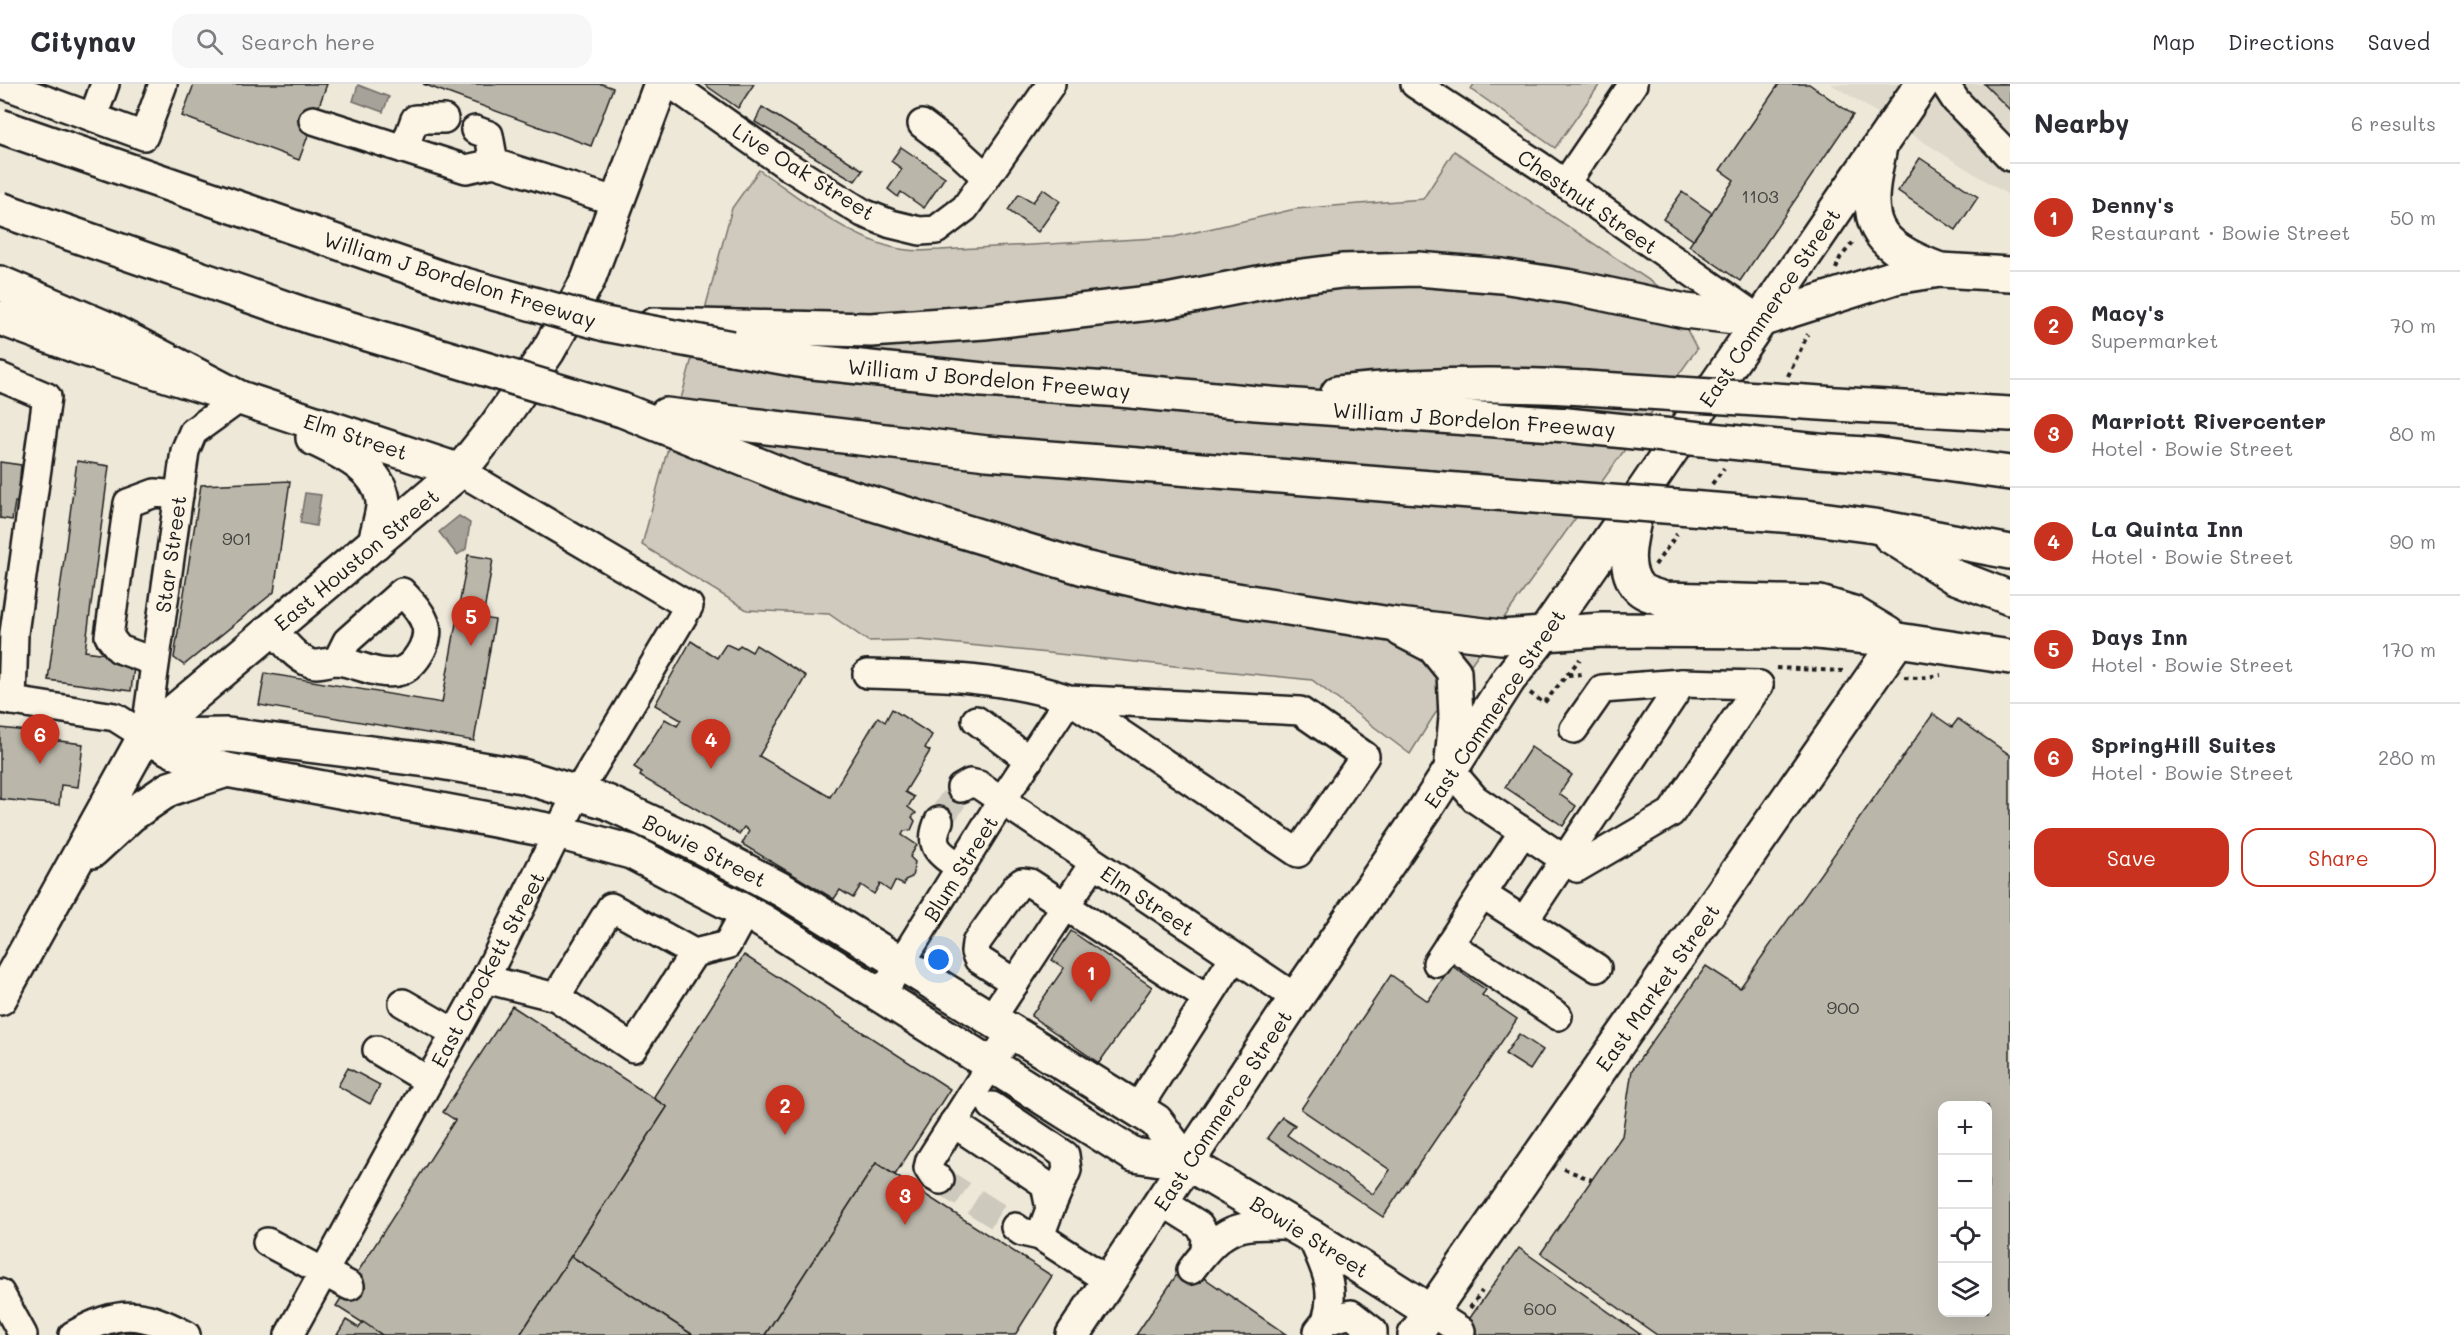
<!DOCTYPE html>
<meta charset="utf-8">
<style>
:root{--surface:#fff;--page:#f7f7f7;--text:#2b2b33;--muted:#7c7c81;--line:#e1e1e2;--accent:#c8321e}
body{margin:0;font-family:Mali,sans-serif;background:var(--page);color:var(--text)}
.controls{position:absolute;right:18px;bottom:18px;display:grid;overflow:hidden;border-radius:12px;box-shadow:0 6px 24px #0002}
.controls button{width:54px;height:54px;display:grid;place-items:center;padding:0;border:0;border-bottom:2px solid var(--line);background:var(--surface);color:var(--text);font:30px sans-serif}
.you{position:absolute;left:939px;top:876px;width:21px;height:21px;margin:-15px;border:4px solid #fff;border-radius:50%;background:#1a73e8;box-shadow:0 0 0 9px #1a73e833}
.badge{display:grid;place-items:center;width:39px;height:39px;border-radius:50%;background:var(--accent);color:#fff;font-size:20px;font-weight:700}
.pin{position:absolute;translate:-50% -50px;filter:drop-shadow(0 2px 3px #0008)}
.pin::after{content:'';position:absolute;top:32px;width:21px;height:18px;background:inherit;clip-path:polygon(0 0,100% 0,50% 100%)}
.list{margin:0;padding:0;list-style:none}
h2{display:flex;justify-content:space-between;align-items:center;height:78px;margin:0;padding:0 24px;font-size:26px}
h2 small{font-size:20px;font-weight:400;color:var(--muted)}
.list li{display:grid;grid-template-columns:39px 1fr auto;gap:18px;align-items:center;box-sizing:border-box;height:108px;padding:0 24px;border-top:2px solid var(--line)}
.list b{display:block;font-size:22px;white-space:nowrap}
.list p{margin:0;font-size:20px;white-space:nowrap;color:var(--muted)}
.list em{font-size:20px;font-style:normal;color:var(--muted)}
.actions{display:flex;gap:12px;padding:18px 24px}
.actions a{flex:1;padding:14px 0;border:2px solid var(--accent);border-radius:18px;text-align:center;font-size:21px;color:var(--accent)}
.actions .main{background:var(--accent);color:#fff}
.icon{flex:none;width:33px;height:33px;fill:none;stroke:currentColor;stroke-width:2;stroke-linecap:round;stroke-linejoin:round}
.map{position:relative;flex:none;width:2010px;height:1251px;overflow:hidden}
header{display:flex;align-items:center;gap:36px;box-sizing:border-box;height:84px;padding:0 30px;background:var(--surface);border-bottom:2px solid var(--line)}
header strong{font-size:28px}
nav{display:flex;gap:33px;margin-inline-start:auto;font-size:21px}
.search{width:420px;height:54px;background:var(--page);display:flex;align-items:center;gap:15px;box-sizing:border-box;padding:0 21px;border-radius:18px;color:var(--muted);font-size:22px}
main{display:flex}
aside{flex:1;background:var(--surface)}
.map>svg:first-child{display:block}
.built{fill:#ded9cb}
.green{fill:#cfcabd;stroke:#76736c;stroke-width:1.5}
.water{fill:#a7a299;stroke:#6f6c67;stroke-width:1.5}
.building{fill:#bab6aa;stroke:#1c1c1c;stroke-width:1.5;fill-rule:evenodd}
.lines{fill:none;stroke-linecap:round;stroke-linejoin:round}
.minor-tunnel{stroke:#cec9bd;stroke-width:27;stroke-dasharray:27 14;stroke-linecap:butt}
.minor-casing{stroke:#1c1c1c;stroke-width:32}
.major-casing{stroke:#1c1c1c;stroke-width:38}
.highway-casing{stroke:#1c1c1c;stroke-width:38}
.path{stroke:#1c1c1c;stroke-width:4;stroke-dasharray:4.5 4.5;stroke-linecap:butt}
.minor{stroke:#fcf5e5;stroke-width:27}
.major{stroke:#fcf5e5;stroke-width:33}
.highway{stroke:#fcf5e5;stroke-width:33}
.highway-bridge-casing{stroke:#1c1c1c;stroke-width:38;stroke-linecap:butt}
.highway-bridge{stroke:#fcf5e5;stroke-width:33}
.labels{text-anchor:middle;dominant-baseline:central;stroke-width:4.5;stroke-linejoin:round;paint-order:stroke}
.number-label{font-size:18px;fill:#444240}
.street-label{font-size:21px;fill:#1c1c1c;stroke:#fcf5e5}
</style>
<header>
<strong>Citynav</strong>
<div class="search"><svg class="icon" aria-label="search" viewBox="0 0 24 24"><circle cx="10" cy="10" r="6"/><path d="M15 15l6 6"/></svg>Search here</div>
<nav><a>Map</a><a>Directions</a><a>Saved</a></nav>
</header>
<main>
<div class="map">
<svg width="2010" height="1251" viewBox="0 0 2010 1251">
<rect width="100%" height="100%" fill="#eee8d9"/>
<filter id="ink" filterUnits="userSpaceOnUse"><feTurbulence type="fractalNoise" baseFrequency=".0167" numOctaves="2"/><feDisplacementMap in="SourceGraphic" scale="12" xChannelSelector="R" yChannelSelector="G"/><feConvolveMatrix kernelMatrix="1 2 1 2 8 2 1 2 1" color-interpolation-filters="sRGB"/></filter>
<g filter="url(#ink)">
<path class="built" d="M 1831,0 L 2010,0 L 2010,112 Z"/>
<g class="green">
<path d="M 1474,0 L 1600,0 L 1555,64 L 1471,5 Z"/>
<path d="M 1454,67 L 1667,208 L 1697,265 L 1433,633 L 1410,670 L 1312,596 L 920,556 L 868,557 L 829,530 L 747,526 L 642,461 L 732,124 L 759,86 C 802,115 855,160 907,166 C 917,168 929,166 940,166 L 1174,153 L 1295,125 L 1423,115 Z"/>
</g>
<g class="water">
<path d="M 358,1 L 389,13 L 383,28 L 353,17 Z"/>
<path d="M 305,409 L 321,411 L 316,442 L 300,439 Z"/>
<path d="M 459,432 L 470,439 L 466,465 L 457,471 L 439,448 Z"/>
</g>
<g class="building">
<path d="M 194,0 L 327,0 L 299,76 L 182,32 Z"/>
<path d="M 423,0 L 602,0 L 613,4 L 591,62 Z"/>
<path d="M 704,0 L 754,0 L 738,24 Z"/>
<path d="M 1779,0 L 1809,0 L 1853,31 L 1740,197 L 1689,162 L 1734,96 L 1720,86 Z"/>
<path d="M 1984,0 L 2010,0 L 2010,26 Z"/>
<path d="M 762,23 L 863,86 L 855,97 L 755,38 Z"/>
<path d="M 901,63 L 945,93 L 924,124 L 901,108 L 898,113 L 888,105 L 902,85 L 891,77 Z"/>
<path d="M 1920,74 L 1978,113 L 1956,146 L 1898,107 Z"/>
<path d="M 1043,105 L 1060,117 L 1038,148 L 1008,126 L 1019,110 L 1033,118 Z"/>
<path d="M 1682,108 L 1712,129 L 1693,156 L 1663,135 Z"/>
<path d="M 77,377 L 109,382 L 85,567 L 135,574 L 131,607 L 48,596 Z"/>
<path d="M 0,378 L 21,381 L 18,418 L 15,418 L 12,436 L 0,434 Z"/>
<path d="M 290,397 L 274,508 L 184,581 L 174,574 L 201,401 Z"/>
<path d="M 468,471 L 493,475 L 483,534 L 495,536 L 474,657 L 259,621 L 265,589 L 442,619 Z"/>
<path d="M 691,557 L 717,574 L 726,560 L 737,565 L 740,561 L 752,568 L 756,561 L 806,592 L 759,672 L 830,713 L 878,633 L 885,638 L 892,625 L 932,651 L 925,664 L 930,667 L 905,708 L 914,713 L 908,723 L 916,729 L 912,733 L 915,737 L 911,746 L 904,747 L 902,751 L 917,761 L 910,773 L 915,778 L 912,793 L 905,796 L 904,801 L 895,797 L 890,807 L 880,800 L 874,810 L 861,801 L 853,814 L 840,806 L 834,815 L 742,760 L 749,747 L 744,743 L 739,750 L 640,692 L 642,688 L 634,683 L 665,635 L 677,642 L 681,636 L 655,621 Z"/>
<path d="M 1933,630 L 1952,643 L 1958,635 L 2010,671 L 2010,1251 L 1657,1251 L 1541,1169 L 1622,1052 L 1632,986 L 1706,882 L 1740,904 ZM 1942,1022 L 1988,1022 L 1988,1228 L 1942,1228 Z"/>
<path d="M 0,644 L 45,649 L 44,655 L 83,660 L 78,703 L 61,701 L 59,721 L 0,715 Z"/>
<path d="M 1531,663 L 1572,691 L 1559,710 L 1576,722 L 1563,742 L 1505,703 Z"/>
<path d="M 1071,847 L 1152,903 L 1099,979 L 1031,932 L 1064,884 L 1052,876 Z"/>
<path d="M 744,871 L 950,1005 L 895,1091 L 876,1079 L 765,1251 L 693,1251 L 571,1172 L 667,1023 L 653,1014 Z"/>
<path d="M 1452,882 L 1486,906 L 1482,911 L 1517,935 L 1383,1133 L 1267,1054 L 1282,1033 L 1295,1041 L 1287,1051 L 1373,1110 L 1390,1086 L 1301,1025 L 1391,891 L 1428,917 Z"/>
<path d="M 512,922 L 667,1023 L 520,1251 L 382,1251 L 336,1222 L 455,1036 L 443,1028 Z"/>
<path d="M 1519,950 L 1543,966 L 1530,986 L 1505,970 Z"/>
<path d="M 348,984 L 380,1001 L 370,1020 L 338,1002 Z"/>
<path d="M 876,1079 L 1052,1192 L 1015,1251 L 765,1251 Z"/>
<path d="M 1519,1164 L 1641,1251 L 1458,1251 Z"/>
<path d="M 571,1172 L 693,1251 L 520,1251 Z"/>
<path d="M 1184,1180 L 1287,1251 L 1136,1251 Z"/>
<path d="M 346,1236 L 359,1244 L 363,1238 L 382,1251 L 337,1251 Z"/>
<path d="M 128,1248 L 147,1251 L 108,1251 L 113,1249 Z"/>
</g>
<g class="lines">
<g class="minor-tunnel">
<path d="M 939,737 L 961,704"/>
<path d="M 940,1096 L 1015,1143"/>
</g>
<g class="minor-casing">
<g id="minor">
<path d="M 2,0 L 144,52 L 163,0"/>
<path d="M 671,0 L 786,81 L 863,129 L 891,140 L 920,147 L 936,146 L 965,124 L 1051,0"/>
<path d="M 1415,0 L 1540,82 L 1760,236"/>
<path d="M 1945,0 L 1956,17 L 2010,73"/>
<path d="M 93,33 L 105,0"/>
<path d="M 313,36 L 466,85 L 494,79 L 618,118"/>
<path d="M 922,40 L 959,68 L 986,93"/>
<path d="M 475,46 L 489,51 L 494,79"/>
<path d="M 404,65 L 415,35 L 444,35"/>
<path d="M 1565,100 L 1633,0"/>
<path d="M 0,293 L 47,313 L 14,549 L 12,617"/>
<path d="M 273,545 C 283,557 295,573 310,579 C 318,582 329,577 337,577 C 357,579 377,592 397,588 C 414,585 430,558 426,542 C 422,528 411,518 402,508 L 347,557 L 337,577"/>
<path d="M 155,578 L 119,565 L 109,552 L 128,419 L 155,409 L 179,411"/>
<path d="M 867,590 C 935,592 1004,593 1069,615 L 1298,769 L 1365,672 L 1300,627 L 1069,615 L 1001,718 L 881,911"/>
<path d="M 0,615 L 115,633 L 145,652 L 185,367 L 193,348 L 240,314"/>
<path d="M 976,636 L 1029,676"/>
<path d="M 1574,645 L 1602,605 L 1682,599 L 1759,601"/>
<path d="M 1451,687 L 1475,715 L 1577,784 L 1671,729 L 1759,601"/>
<path d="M 961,704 L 970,699 L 979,701 L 1296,914"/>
<path d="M 939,737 C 927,763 940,770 960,783"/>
<path d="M 1482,810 L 1597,884"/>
<path d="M 1524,837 L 1682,599"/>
<path d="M 1449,860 L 1558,932"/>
<path d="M 1437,879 L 1523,748"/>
<path d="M 485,895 L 556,913 L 633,964 L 694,869 L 727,861 L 745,828"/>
<path d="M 1015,899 L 978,875 L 975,868 L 976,859 L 1017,802 L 1022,798 L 1030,799 L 1207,914"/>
<path d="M 556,913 L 611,823 L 694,869"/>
<path d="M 403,919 L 455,949"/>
<path d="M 991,935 L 1093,780"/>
<path d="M 377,966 L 429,997"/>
<path d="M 992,1022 L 1065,1071 L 1067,1086 L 1050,1125"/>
<path d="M 1137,1025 L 1234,873"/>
<path d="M 953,1039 L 1045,1100 L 1050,1125 L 1040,1152"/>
<path d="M 940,1096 L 933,1092 L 928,1084 L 930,1076 L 1012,947"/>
<path d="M 1161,1117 L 1199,1141 L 1206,1152 L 1205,1167"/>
<path d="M 1015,1143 L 1022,1148 L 1040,1152 L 1109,1197"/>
<path d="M 1311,1152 C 1324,1182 1337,1204 1326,1237"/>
<path d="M 267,1158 L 350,1202"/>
<path d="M 1191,1186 C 1226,1139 1238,1141 1293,1141"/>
<path d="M 0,1209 L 23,1251"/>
<path d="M 1431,1228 L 1461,1247"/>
<path d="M 1318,1247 L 1326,1237 L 1351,1230 L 1373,1247 L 1373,1251"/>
<path d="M 73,1251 C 118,1226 140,1226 186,1251"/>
<path d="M 289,1251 L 485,895 L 578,708 L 689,522 L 460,387"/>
</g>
</g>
<g class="major-casing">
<g id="major">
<path d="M 1879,68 C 1863,139 1871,160 1940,186"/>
<path d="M 0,234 L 81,264 L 240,314 L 460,387"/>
<path d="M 1760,236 L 1895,193 L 1940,186 L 2010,190"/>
<path d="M 313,354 C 339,367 379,383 383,417 C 384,429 377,447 375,459"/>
<path d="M 1636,426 C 1632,450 1620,482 1638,503 C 1644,510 1656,512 1664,515 L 1820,519 L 1853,529 L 1888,550"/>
<path d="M 1544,550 L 1603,546 L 1807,547 L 1898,556 L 2010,573"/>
<path d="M 145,652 L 196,678 L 227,686 L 558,748 L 631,768 L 761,836 L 1134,1071 L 1187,1079 L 1311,1152 L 1431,1228"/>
<path d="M 151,652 L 228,651 L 435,677 L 522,692 L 607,718 L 676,750 L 784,807 L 1137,1025 L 1156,1037 L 1187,1079"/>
<path d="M 92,767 L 131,731 L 169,705 L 227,686"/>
<path d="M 0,914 L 145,652 L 460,387 L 496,342 L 548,267 L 588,196 L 661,0"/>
<path d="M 1073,1251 L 1296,914 L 1428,721 L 1509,595 L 1544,550 L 1638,415 L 1922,0"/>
<path d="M 1415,1251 L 1898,556"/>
</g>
</g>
<g class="highway-casing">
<g id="highway">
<path d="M 0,199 L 108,245 L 240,314"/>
<path d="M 654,241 L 871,246 L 984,238 L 1167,217 L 1279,195 L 1342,187 L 1418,185 L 1502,192 L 1572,203 L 1685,227 L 1760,236"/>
<path d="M 732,264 L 804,277 L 983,296 L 1121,306 L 1256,319 L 1567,341"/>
<path d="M 1338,309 C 1420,300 1503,299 1585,304"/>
<path d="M 1852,321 L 2010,330"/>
<path d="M 622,326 L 798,397 L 1084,484 L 1192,509 L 1390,540 L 1501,553 L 1544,550"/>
<path d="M 666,331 L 987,369 L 1521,411"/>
<path d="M 1818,367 L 1880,371 L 2010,389"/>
<path d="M 1806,433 L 1874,442 L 2010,468"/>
<path d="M 1890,452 L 1953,492 L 2010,514"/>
<path d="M 1402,546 L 1433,562 L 1454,588 L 1456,633 L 1451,687"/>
</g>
</g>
<g class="path">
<path d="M 1836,185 L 1840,174 L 1855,156"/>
<path d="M 1788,292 L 1808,250"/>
<path d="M 1712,400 L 1724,384"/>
<path d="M 1655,481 L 1677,450"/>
<path d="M 1776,584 L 1843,587"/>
<path d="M 1568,591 L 1583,590"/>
<path d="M 1904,593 L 1918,594 L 1941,591"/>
<path d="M 1530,609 L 1544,619 L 1580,575"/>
<path d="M 1564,1085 L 1592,1096"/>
<path d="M 1470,1224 L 1482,1207"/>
</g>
<use href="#minor" class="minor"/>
<use href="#major" class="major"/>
<use href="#highway" class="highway"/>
<g class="highway-bridge-casing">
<g id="highway-bridge">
<path d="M 0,42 L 447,196 L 605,240 L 732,264"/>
<path d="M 0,125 L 311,233 L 622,326"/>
<path d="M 1585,304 L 1852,321"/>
<path d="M 1567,341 L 1818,367"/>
<path d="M 1521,411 L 1806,433"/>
</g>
</g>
<use href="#highway-bridge" class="highway-bridge"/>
</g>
</g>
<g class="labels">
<g class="number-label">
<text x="1760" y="112">1103</text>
<text x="237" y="454">901</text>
<text x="1843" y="923">900</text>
<text x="1540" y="1224">600</text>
</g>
<g class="street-label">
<text transform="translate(804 87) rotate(32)">Live Oak Street</text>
<text transform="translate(1588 117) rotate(35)">Chestnut Street</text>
<text transform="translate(460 195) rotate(17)">William J Bordelon Freeway</text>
<text transform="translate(1769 223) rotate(-56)">East Commerce Street</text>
<text transform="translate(989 294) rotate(5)">William J Bordelon Freeway</text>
<text transform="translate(1474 335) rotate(4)">William J Bordelon Freeway</text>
<text transform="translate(356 352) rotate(18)">Elm Street</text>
<text transform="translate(170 470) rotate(-82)">Star Street</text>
<text transform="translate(356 475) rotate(-40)">East Houston Street</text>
<text transform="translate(1494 624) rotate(-56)">East Commerce Street</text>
<text transform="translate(705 766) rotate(27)">Bowie Street</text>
<text transform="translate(960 784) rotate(-58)">Blum Street</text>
<text transform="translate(1148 816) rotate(34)">Elm Street</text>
<text transform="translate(487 885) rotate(-62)">East Crockett Street</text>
<text transform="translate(1657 903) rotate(-55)">East Market Street</text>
<text transform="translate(1222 1026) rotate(-57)">East Commerce Street</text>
<text transform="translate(1310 1152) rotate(32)">Bowie Street</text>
</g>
</g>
</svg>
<div class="controls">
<button>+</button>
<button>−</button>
<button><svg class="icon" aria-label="locate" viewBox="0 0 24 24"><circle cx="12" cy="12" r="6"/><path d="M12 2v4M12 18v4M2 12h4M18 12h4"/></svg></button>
<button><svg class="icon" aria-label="layers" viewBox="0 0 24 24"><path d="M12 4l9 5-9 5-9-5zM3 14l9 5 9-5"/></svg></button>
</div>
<div class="you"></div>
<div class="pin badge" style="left:1091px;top:918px">1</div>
<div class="pin badge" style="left:785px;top:1051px">2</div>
<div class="pin badge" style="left:905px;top:1141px">3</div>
<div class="pin badge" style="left:711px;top:685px">4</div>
<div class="pin badge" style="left:471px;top:562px">5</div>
<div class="pin badge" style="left:40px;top:680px">6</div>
</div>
<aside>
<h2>Nearby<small>6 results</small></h2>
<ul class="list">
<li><span class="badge">1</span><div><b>Denny's</b><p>Restaurant · Bowie Street</p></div><em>50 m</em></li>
<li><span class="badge">2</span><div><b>Macy's</b><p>Supermarket</p></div><em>70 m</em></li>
<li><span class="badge">3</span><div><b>Marriott Rivercenter</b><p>Hotel · Bowie Street</p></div><em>80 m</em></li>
<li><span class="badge">4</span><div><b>La Quinta Inn</b><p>Hotel · Bowie Street</p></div><em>90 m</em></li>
<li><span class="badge">5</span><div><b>Days Inn</b><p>Hotel · Bowie Street</p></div><em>170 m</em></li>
<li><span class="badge">6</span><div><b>SpringHill Suites</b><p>Hotel · Bowie Street</p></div><em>280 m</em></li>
</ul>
<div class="actions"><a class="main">Save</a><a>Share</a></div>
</aside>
</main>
